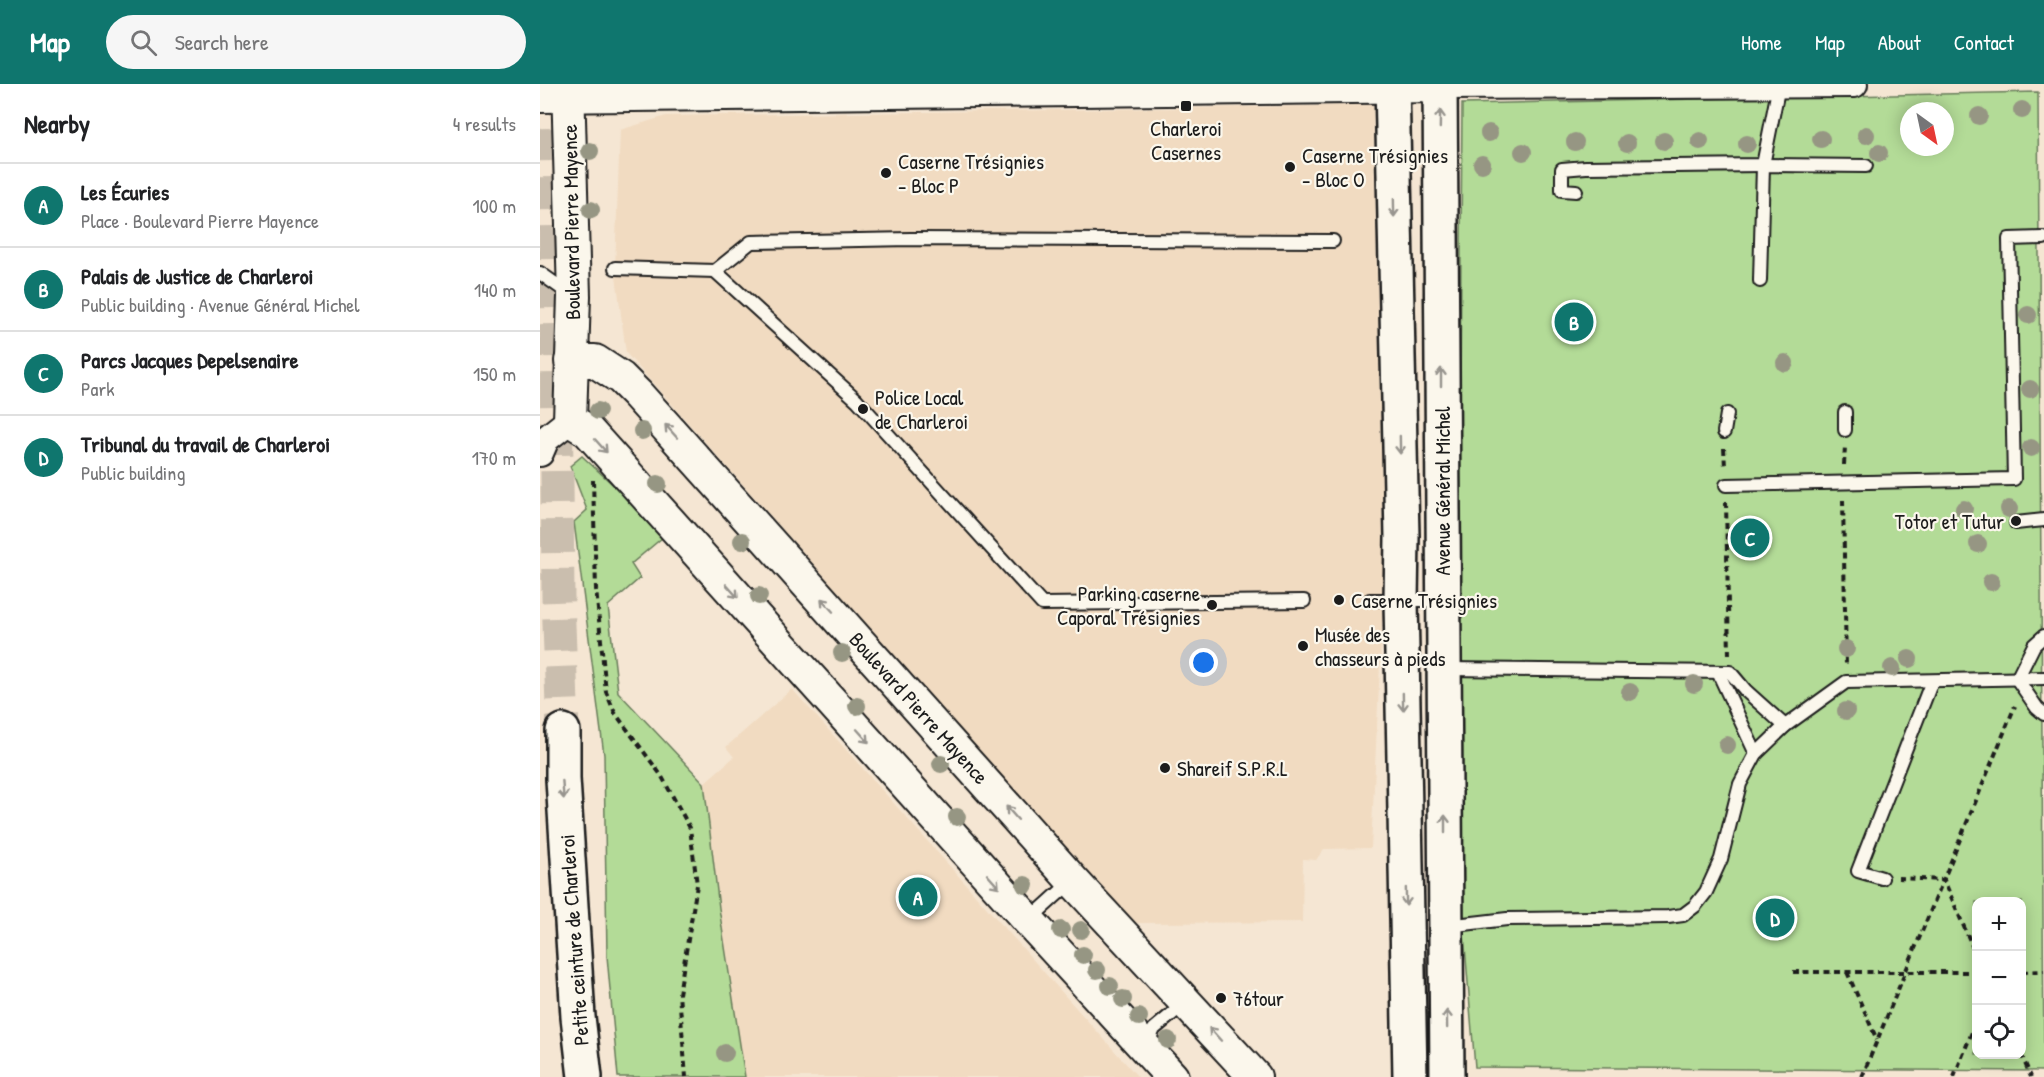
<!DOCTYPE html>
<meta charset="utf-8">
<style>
:root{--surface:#fff;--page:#f6f6f6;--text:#202124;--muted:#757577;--line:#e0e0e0;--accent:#0f766e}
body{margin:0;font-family:"Patrick Hand",sans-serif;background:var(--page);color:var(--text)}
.controls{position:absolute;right:18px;bottom:18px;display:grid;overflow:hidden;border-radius:12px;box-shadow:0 3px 15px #0003}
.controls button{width:54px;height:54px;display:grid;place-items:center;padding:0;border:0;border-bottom:2px solid var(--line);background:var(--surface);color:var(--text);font:30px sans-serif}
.compass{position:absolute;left:1360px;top:18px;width:54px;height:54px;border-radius:50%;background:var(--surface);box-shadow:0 3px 15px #0003;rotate:147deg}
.you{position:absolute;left:664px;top:579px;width:21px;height:21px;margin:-15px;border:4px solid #fff;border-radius:50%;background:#1a73e8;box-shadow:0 0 0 9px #1a73e833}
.badge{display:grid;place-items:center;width:39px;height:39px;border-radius:50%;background:var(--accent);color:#fff;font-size:20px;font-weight:700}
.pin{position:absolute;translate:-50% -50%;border:3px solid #fff;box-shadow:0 2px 6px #0006}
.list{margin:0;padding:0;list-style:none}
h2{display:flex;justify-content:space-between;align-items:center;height:78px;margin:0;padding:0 24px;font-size:26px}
h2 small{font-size:20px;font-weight:400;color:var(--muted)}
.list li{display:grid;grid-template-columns:39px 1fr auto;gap:18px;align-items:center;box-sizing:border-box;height:84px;padding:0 24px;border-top:2px solid var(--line)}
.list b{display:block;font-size:22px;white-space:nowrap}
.list p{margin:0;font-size:20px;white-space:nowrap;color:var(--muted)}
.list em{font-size:20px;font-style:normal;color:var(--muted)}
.icon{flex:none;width:33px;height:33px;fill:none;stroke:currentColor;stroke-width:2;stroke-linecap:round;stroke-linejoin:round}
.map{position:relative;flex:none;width:1504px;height:993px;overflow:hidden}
header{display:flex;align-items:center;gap:36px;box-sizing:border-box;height:84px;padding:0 30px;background:var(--accent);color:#fff}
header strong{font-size:28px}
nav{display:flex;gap:33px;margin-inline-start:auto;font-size:21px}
.search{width:420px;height:54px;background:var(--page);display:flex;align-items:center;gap:15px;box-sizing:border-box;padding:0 21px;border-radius:33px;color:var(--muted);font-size:22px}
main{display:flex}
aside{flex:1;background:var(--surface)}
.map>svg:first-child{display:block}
.built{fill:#f1dbc1}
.green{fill:#b3db97;stroke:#687c5a;stroke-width:1.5;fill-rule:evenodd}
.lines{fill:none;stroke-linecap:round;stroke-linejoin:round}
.motorway-tunnel{stroke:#cabeae;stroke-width:33;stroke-dasharray:33 16;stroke-linecap:butt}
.service-casing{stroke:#1c1c1c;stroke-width:16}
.minor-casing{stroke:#1c1c1c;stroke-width:30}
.tertiary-casing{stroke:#1c1c1c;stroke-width:36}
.secondary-casing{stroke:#1c1c1c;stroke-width:38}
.motorway-casing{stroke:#1c1c1c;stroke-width:38}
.path{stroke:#1c1c1c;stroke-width:4;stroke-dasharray:6 4.5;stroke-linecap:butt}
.service{stroke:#fbf7ec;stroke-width:12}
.minor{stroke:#fbf7ec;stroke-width:26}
.tertiary{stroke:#fbf7ec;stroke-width:32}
.secondary{stroke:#fbf7ec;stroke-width:33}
.motorway{stroke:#fbf7ec;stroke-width:33}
.tree{fill:#969683}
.oneway{stroke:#97948e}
.poi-dot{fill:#1c1c1c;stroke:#fbf7ec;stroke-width:2}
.labels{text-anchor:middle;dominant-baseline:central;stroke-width:4.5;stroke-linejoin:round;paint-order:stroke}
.poi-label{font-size:21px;fill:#1c1c1c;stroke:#fbf7ec;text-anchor:start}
.street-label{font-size:21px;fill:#1c1c1c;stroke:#fbf7ec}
</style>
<header>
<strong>Map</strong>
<div class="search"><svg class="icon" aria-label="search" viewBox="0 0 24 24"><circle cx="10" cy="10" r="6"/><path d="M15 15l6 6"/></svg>Search here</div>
<nav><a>Home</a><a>Map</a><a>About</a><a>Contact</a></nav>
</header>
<main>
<aside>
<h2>Nearby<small>4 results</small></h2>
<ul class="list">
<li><span class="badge">A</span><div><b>Les Écuries</b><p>Place · Boulevard Pierre Mayence</p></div><em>100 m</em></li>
<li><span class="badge">B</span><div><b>Palais de Justice de Charleroi</b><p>Public building · Avenue Général Michel</p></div><em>140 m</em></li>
<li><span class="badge">C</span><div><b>Parcs Jacques Depelsenaire</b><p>Park</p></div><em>150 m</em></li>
<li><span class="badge">D</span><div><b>Tribunal du travail de Charleroi</b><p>Public building</p></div><em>170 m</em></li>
</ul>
</aside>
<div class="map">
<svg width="1504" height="993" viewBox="0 0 1504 993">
<rect width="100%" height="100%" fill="#f5e6d3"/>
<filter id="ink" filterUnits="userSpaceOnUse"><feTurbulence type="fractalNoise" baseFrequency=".0167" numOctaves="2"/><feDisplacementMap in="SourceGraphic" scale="12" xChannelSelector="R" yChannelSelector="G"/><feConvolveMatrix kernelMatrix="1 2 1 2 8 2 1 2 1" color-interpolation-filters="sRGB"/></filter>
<g filter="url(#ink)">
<g class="built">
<path d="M 833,21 L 844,499 L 831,764 L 784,765 L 776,776 L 763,775 L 762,838 L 592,839 L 86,269 L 75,184 L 80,46 L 126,32 Z"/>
<path d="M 252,605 L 519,905 L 598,993 L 205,993 L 179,824 L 164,699 L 194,673 L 186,663 Z"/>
</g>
<g class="green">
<path d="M 1498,8 L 1504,987 L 935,983 L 921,814 L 918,607 L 922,20 ZM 1369,27 L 1405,27 L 1405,63 L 1369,63 ZM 1436,818 L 1482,818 L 1482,970 L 1436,970 Z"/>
<path d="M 42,372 L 83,410 L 122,454 L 91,480 L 100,494 L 68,522 L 78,608 L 164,699 L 179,824 L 205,993 L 78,993 L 67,872 L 64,671 L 34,438 L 47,426 L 30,382 Z"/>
</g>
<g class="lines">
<path class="motorway-tunnel" d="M 14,44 L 18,514 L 23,647"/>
<g class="service-casing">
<g id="service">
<path d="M 1036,107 L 1022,106 L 1022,85 L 1046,83 L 1223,81 L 1239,1"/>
<path d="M 75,184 L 175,187 L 317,316 L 502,520 L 764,517"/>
<path d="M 175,187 L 211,158 L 371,155 L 793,157"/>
<path d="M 0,189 L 31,211"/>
<path d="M 1220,197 L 1223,81 L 1326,82"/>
<path d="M 1305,328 L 1305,346"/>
<path d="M 1184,348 L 1187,330"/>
<path d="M 1186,401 L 1474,395 L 1469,155 L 1504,154"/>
<path d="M 1476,439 L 1504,436"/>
<path d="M 830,516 L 903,516"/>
<path d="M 1504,552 L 1494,561 L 1477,595 L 1497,624 L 1504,630"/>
<path d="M 906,585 L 1190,588 L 1206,607 L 1245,642"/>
<path d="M 1178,588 L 1216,670"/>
<path d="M 1342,794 L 1318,787 L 1392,597"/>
<path d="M 489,836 L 532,797"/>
<path d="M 907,842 L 967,835 L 1128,833 L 1143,831 L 1155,822 L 1166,808 L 1181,775 L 1200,700 L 1216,670 L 1245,642 L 1306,598 L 1504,594"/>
<path d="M 606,963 L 614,945 L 645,919"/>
</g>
</g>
<g class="minor-casing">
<g id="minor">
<path d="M 901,2 L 1314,0"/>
<path d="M 0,369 L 6,355 L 30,336"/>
</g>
</g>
<g class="tertiary-casing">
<g id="tertiary">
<path d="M 28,0 L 34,212 L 30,336 L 48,347 L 488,836 L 632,993"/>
<path d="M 0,12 L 901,2"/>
<path d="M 31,277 L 55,277 L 81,294 L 97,310 L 533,797 L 715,993"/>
</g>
</g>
<g class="secondary-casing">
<g id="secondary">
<path d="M 852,0 L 862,453 L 861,516 L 870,993"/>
<path d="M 900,0 L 907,993"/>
</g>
</g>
<g class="motorway-casing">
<path id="motorway" d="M 23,647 L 23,695 L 38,933 L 45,993"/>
</g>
<g class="path">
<path d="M 1184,364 L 1185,383"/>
<path d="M 1304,381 L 1305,362"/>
<path d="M 53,396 L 56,505 L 66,608 L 75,629 L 121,691 L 150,744 L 157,801 L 139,910 L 146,993"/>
<path d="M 1303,416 L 1306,582"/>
<path d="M 1186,418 L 1189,572"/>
<path d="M 1358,794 L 1404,796 L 1436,871"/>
<path d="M 1253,888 L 1436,888"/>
<path d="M 1307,888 L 1337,956"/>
<path d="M 1482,888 L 1504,887"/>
<path d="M 1481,970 L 1491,993"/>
<path d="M 1322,993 L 1475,622"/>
<path d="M 1414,993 L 1436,938"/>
</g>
<use href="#service" class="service"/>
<use href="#minor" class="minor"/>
<use href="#tertiary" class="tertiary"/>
<use href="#secondary" class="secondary"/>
<use href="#motorway" class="motorway"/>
</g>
<g class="tree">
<circle cx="1482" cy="26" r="9"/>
<circle cx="1439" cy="32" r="9"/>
<circle cx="949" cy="49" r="9"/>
<circle cx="1326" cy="51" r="9"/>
<circle cx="1281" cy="55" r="9"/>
<circle cx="1124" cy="57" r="9"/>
<circle cx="1160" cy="57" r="9"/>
<circle cx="1035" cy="58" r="9"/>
<circle cx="1087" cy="59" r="9"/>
<circle cx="1207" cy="60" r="9"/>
<circle cx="50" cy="67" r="9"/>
<circle cx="983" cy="68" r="9"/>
<circle cx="1339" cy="69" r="9"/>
<circle cx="942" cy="80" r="9"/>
<circle cx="51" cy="126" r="9"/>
<circle cx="1488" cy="231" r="9"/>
<circle cx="1245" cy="279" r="9"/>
<circle cx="1490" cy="305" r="9"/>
<circle cx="58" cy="327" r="9"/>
<circle cx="102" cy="347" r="9"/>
<circle cx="1491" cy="364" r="9"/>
<circle cx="118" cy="400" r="9"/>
<circle cx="1424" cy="425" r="9"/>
<circle cx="1469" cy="425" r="9"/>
<circle cx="202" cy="457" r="9"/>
<circle cx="1438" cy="460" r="9"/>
<circle cx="1451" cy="498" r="9"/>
<circle cx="219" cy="512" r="9"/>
<circle cx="1306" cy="565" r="9"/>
<circle cx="302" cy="569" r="9"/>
<circle cx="1369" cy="575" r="9"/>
<circle cx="1352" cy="584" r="9"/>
<circle cx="1154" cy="600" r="9"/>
<circle cx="1090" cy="608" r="9"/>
<circle cx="317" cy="622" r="9"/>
<circle cx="1306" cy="627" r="9"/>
<circle cx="1187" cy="661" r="9"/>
<circle cx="401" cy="680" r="9"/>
<circle cx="417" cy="733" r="9"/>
<circle cx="485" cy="801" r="9"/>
<circle cx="521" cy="846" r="9"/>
<circle cx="541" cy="846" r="9"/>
<circle cx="543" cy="871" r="9"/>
<circle cx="557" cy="886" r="9"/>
<circle cx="570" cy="902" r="9"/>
<circle cx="583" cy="915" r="9"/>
<circle cx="599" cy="933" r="9"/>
<circle cx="628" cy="956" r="9"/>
<circle cx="185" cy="969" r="9"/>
</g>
<defs><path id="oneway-shaft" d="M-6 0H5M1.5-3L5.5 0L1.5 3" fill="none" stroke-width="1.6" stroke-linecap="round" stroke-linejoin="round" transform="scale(1.5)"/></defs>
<g class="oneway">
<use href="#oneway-shaft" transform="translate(900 35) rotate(-89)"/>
<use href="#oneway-shaft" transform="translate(854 124) rotate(89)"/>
<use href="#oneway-shaft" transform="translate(901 293) rotate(-90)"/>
<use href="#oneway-shaft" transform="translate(131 347) rotate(-132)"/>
<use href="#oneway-shaft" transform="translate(860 361) rotate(89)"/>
<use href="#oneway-shaft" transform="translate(61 362) rotate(48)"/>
<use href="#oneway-shaft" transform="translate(192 507) rotate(48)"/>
<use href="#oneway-shaft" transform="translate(287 521) rotate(-132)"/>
<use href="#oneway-shaft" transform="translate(863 618) rotate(89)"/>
<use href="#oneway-shaft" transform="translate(323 652) rotate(48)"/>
<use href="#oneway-shaft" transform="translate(23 706) rotate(86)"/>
<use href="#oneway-shaft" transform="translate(472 729) rotate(-131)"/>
<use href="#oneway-shaft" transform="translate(905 740) rotate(-90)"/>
<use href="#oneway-shaft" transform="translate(453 797) rotate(48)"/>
<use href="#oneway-shaft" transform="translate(866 813) rotate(89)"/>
<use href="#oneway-shaft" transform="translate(907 935) rotate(-91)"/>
<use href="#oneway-shaft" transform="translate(675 950) rotate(-132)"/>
</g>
</g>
<g class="poi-dot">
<rect x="640" y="16" width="12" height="12" rx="3"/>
<circle cx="750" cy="83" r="6"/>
<circle cx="346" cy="89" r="6"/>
<circle cx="323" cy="325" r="6"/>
<circle cx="1476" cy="437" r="6"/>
<circle cx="799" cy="516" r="6"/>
<circle cx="672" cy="521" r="6"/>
<circle cx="763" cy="562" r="6"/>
<circle cx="625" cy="684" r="6"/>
<circle cx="681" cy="914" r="6"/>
</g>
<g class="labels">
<g class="poi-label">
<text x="646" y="44" text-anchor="middle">Charleroi<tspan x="646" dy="24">Casernes</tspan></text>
<text x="762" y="71">Caserne Trésignies<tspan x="762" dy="24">- Bloc O</tspan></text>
<text x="358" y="77">Caserne Trésignies<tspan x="358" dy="24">- Bloc P</tspan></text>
<text x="335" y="313">Police Local<tspan x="335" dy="24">de Charleroi</tspan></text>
<text x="1464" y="437" text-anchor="end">Totor et Tutur</text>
<text x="660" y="509" text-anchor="end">Parking caserne<tspan x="660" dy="24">Caporal Trésignies</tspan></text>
<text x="811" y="516">Caserne Trésignies</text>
<text x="775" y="550">Musée des<tspan x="775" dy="24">chasseurs à pieds</tspan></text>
<text x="637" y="684">Shareif S.P.R.L</text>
<text x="693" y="914">76tour</text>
</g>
<g class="street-label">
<text transform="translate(31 138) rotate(-91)">Boulevard Pierre Mayence</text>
<text transform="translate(902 407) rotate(-90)">Avenue Général Michel</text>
<text transform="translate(379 624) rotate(48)">Boulevard Pierre Mayence</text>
<text transform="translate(34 856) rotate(-94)">Petite ceinture de Charleroi</text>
</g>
</g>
</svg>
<div class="controls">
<button>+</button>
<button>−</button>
<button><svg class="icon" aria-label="locate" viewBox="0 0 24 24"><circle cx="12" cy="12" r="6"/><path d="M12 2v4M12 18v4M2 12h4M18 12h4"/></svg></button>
</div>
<svg class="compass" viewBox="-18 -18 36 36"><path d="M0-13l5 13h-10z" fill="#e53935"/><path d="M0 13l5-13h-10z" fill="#757577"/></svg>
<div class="you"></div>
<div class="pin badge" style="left:378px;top:813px">A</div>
<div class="pin badge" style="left:1034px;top:238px">B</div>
<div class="pin badge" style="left:1210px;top:454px">C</div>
<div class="pin badge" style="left:1235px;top:834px">D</div>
</div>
</main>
